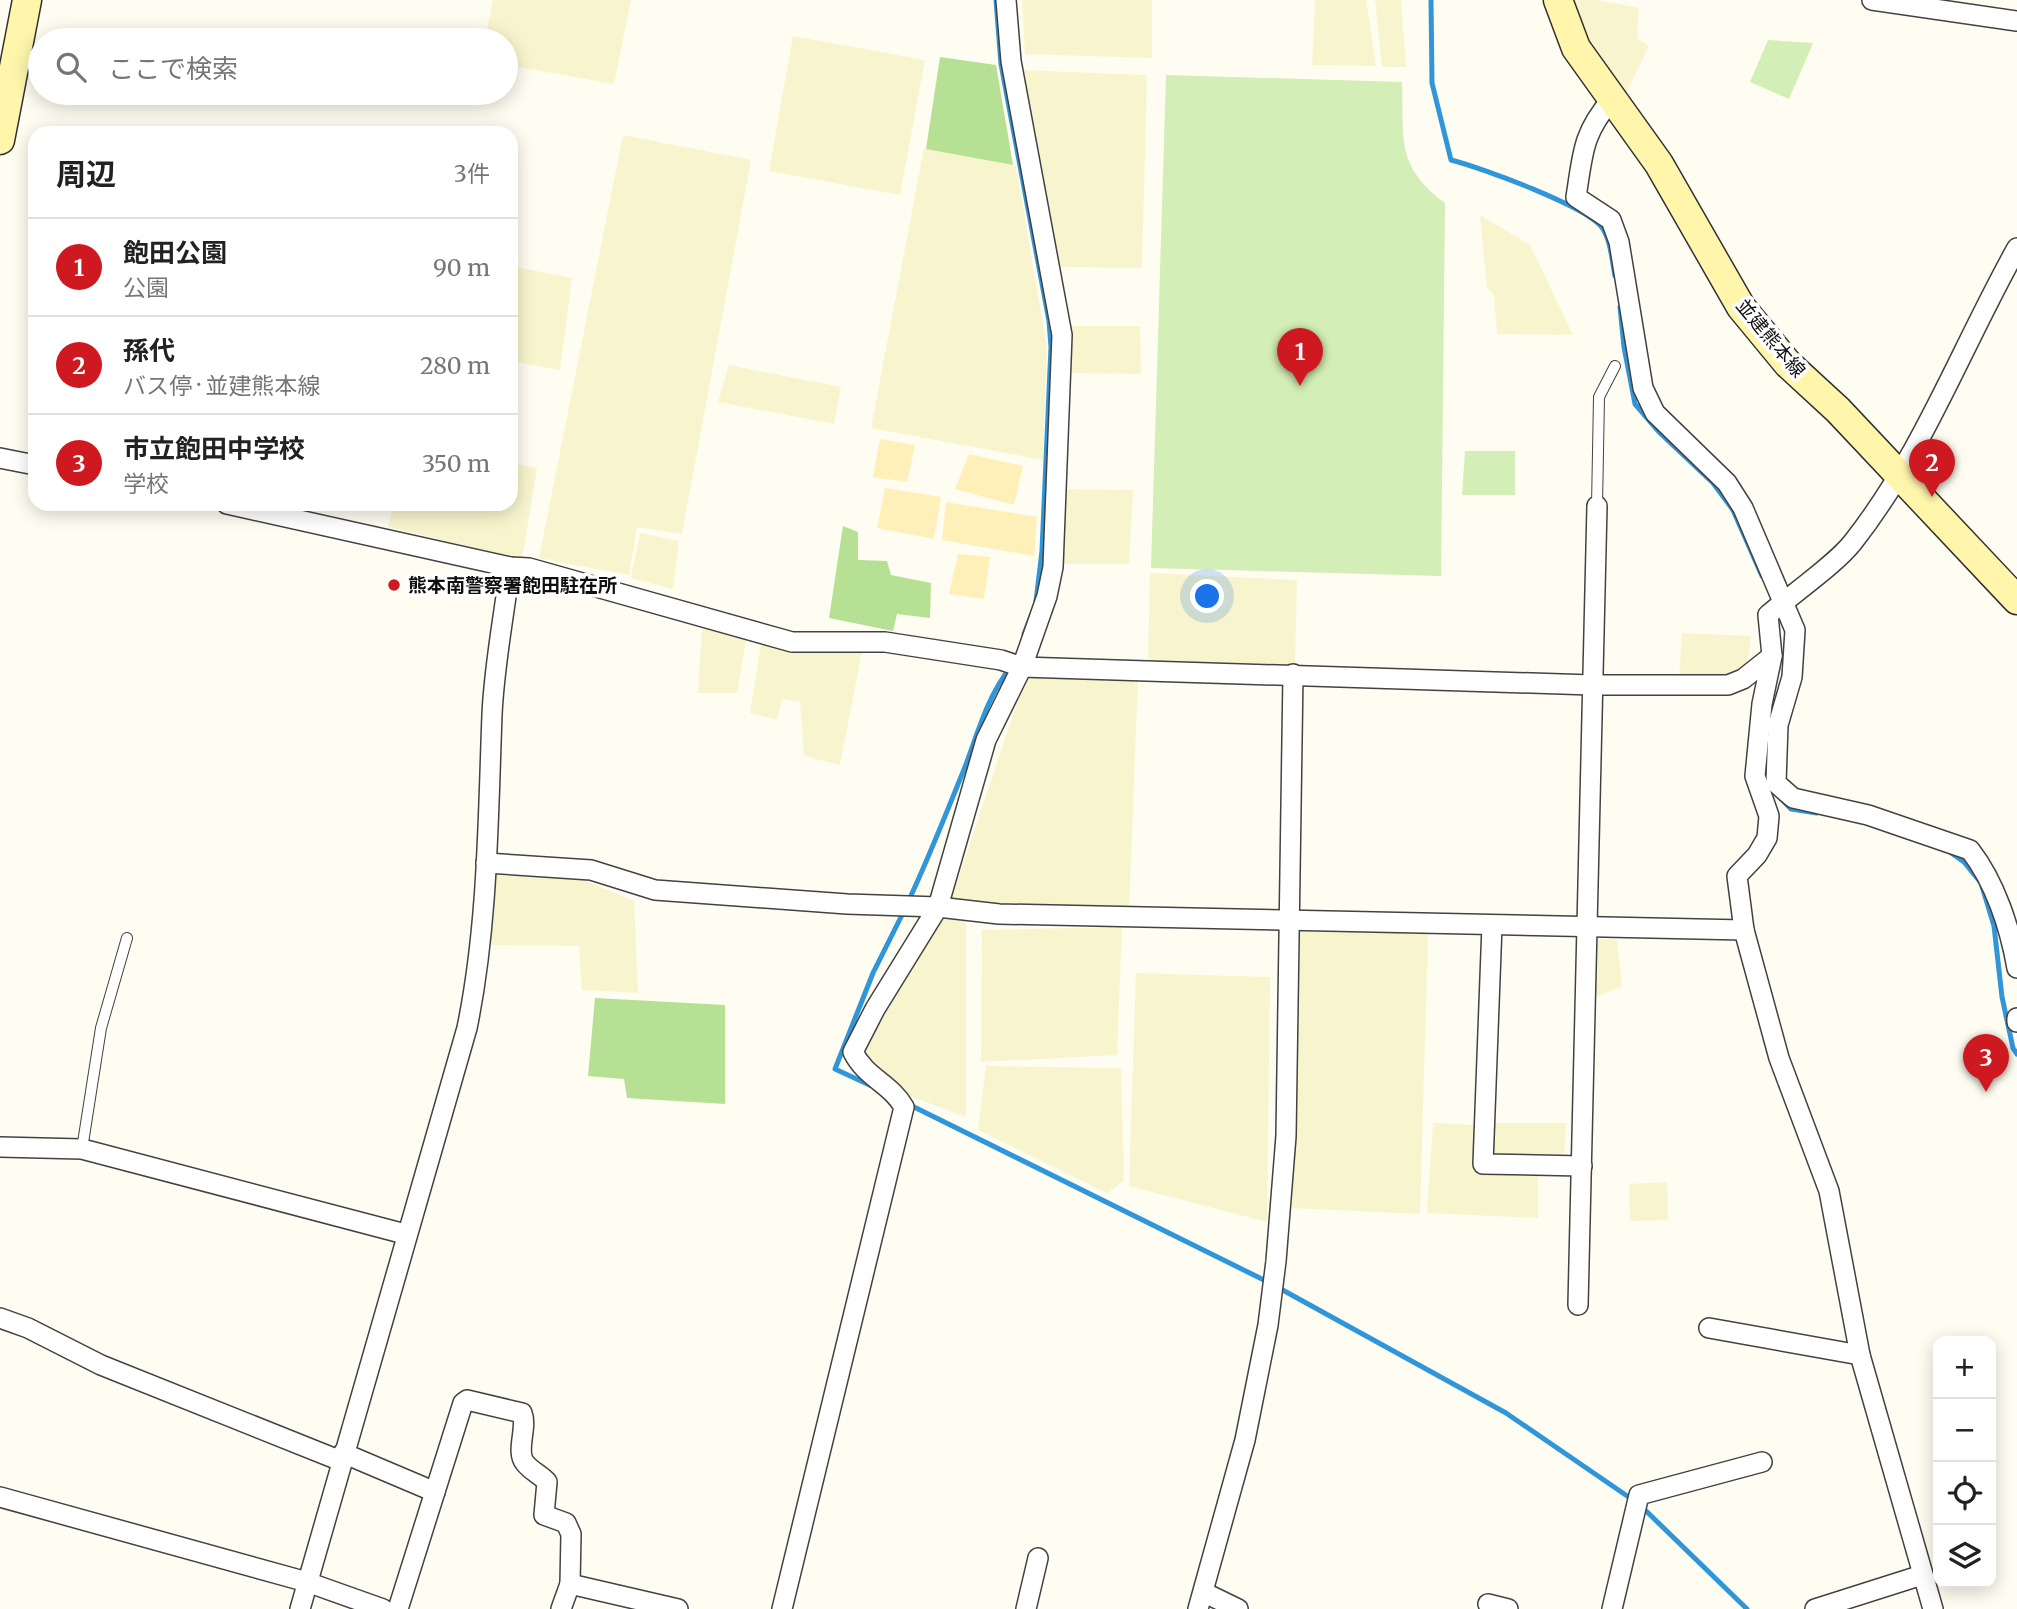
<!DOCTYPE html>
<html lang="ja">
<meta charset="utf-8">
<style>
:root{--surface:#fff;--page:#f2f2f2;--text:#222;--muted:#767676;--line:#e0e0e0;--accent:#ce1921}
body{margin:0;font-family:Merriweather,"Noto Sans JP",serif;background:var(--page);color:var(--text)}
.controls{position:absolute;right:21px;bottom:21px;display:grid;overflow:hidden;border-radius:14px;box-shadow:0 4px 18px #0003}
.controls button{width:63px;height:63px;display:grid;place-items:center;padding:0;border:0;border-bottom:2px solid var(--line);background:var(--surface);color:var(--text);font:35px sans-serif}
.you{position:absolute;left:1208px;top:597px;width:24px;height:24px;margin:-18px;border:5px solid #fff;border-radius:50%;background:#1a73e8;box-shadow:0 0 0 10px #1a73e833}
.badge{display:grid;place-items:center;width:46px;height:46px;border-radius:50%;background:var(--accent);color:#fff;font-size:23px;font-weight:700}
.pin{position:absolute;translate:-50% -58px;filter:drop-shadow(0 2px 4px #0008)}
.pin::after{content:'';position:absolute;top:37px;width:24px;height:21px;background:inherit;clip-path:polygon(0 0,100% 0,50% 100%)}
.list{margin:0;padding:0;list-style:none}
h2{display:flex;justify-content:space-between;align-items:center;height:91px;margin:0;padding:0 28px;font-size:30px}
h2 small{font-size:23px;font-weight:400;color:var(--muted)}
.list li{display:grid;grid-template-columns:46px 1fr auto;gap:21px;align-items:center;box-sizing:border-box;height:98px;padding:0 28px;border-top:2px solid var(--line)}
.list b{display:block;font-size:26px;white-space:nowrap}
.list p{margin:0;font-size:23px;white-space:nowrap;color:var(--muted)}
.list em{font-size:23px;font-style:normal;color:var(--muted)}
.icon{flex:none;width:38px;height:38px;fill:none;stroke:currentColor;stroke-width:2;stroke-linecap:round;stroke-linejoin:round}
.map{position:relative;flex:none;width:2017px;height:1609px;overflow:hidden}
.search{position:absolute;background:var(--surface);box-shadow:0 4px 18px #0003;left:28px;top:28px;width:490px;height:77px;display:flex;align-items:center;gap:18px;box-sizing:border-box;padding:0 24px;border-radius:38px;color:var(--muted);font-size:26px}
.panel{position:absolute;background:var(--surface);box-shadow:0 4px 18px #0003;left:28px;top:126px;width:490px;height:385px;border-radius:21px}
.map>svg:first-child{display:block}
.farmland{fill:#f8f5ce}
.green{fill:#d3eeb6}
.forest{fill:#b6e094}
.sand{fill:#fff0b9}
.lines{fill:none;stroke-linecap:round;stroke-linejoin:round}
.stream{stroke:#3096da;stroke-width:5}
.service-casing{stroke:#424242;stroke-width:12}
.minor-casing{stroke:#424242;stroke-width:22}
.secondary-casing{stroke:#313131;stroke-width:31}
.service{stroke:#fff;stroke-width:10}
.minor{stroke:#fff;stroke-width:19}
.secondary{stroke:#fff6ac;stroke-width:28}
.poi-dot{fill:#ce1921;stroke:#fff;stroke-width:2.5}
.labels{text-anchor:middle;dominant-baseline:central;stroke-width:7;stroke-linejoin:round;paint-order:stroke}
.street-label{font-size:19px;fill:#0f0f0f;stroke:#fff}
.poi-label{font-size:19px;font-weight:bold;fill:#0f0f0f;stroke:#fff;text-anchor:start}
</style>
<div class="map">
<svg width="2017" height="1609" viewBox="0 0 2017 1609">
<rect width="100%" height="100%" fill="#fffcf1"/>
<g class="farmland">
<path d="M 493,0 L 631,0 L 614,84 L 506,65 L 506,40 L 485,40 Z"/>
<path d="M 1022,0 L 1152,0 L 1152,58 L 1025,54 Z"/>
<path d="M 1315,0 L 1366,0 L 1376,66 L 1312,65 Z"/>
<path d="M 1375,0 L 1401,0 L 1406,67 L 1382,67 Z"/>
<path d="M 1569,0 L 1596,0 L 1639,8 L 1637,38 L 1649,46 L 1623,100 L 1584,45 Z"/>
<path d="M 793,36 L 925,60 L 900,195 L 769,171 Z"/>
<path d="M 1021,70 L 1147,75 L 1142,268 L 1059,267 Z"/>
<path d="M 623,135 L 751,160 L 682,534 L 637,527 L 629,575 L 539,558 Z"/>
<path d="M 924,148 L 1016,166 L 1047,347 L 1043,460 L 871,428 Z"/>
<path d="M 1480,215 L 1530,245 L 1573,335 L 1497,334 L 1494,294 L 1487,288 Z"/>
<path d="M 511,266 L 572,278 L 560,370 L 511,361 Z"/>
<path d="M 1068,326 L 1140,326 L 1141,374 L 1066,373 Z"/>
<path d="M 729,365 L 841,387 L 834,424 L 718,402 Z"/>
<path d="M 511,463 L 537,468 L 522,559 L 388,527 L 394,504 L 511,504 Z"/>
<path d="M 1062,489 L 1133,490 L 1129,564 L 1059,564 Z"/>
<path d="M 640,533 L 679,541 L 673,589 L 631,578 Z"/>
<path d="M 1150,573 L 1297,580 L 1295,667 L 1148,664 Z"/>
<path d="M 703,613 L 749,623 L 737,693 L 698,693 Z"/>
<path d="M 764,624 L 862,651 L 840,765 L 804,756 L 800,702 L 782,699 L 777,720 L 750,713 Z"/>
<path d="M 1682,633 L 1751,636 L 1748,660 L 1733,678 L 1679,679 Z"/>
<path d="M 1026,676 L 1138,680 L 1129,910 L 950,903 Z"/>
<path d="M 489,875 L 581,879 L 634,901 L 638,993 L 582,990 L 579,946 L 485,945 Z"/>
<path d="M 938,918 L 966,921 L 966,1117 L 907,1095 L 861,1055 Z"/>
<path d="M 1122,927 L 1117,1055 L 981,1062 L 982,930 Z"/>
<path d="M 1294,931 L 1428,933 L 1420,1214 L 1292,1208 Z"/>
<path d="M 1594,939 L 1617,940 L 1622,986 L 1591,999 Z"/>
<path d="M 1136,973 L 1270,977 L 1267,1222 L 1129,1186 Z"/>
<path d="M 986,1066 L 1121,1068 L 1124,1181 L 1107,1193 L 978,1130 Z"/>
<path d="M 1433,1123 L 1473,1125 L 1475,1174 L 1538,1175 L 1538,1218 L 1427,1213 Z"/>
<path d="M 1492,1123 L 1566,1123 L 1564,1157 L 1493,1157 Z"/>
<path d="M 1667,1182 L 1668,1220 L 1630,1221 L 1629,1184 Z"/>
</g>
<g class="green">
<path d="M 1768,40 L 1813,43 L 1789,99 L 1750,82 Z"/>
<path d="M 1166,75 L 1402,82 C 1404,138 1395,166 1445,203 L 1441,576 L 1151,568 Z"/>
<path d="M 1465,451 L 1515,451 L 1515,495 L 1462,495 Z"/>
</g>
<g class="forest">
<path d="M 940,57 L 996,65 L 1013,165 L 926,149 Z"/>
<path d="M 843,526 L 858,532 L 858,560 L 887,561 L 891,575 L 931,583 L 930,618 L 897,614 L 893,631 L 829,618 Z"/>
<path d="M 595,998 L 725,1005 L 725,1104 L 627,1098 L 624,1079 L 588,1076 Z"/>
</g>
<g class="sand">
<path d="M 880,439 L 915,445 L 907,482 L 873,477 Z"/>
<path d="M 969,454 L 1023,466 L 1014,505 L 955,489 Z"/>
<path d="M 885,488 L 941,497 L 934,539 L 877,528 Z"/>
<path d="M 946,502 L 1037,517 L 1034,556 L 942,540 Z"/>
<path d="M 958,554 L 990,557 L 984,599 L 949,594 Z"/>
</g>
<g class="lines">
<g class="stream">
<path d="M 996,0 L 1001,64 L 1049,321 L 1051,347 L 1042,551 L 1036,601"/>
<path d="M 1431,0 L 1432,83 L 1451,160 C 1479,167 1590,207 1603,229 C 1611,242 1612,261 1615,276"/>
<path d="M 1620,307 L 1624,347 L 1635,404 L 1660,433 L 1713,483 L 1733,510 L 1762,576"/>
<path d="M 1024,634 L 1032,614"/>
<path d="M 1773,790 L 1791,809 L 1817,813"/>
<path d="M 1947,850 L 1964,862 L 1981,883 L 1994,926 L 2002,997 L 2013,1048 L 2017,1054"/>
<path d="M 908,902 C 928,860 945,816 963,772 C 977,737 986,698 1010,668"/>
<path d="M 876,1088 L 835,1069 L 873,973 L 904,911"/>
<path d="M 910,1105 L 1270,1283"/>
<path d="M 1279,1288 L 1506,1413 L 1633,1500"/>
<path d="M 1641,1506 L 1747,1609"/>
</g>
<g class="service-casing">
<g id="service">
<path d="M 1597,506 L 1599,397 L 1615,366"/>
<path d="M 82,1149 L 101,1028 L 127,938"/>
</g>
</g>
<g class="minor-casing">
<g id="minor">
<path d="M 1872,0 L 2017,21"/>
<path d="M 1612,99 C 1582,134 1583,153 1576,197 L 1611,220 L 1619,242 L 1643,388 L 1655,413 L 1727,483 L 1743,508 L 1795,630 L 1792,677 L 1778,725 L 1776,783 L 1793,798 L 1868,815 L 1970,850 C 1995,882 2010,928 2017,968"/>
<path d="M 0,458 L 35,465"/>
<path d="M 227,504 L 510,567 L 529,568 L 792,642 L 885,642 L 1001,660 L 1022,667 L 1592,685 L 1728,685 L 1743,679 L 1772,656"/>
<path d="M 486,863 L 591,870 L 655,890 L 847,904 L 938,907 L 999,914 L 1744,930"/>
<path d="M 1492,925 L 1483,1164 L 1582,1166"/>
<path d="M 2017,1018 L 2017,1022"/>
<path d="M 0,1147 L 82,1149 L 405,1234"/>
<path d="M 1578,1305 L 1597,506"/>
<path d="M 0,1318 L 28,1328 L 101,1365 L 341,1461"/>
<path d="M 1709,1328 L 1860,1355"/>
<path d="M 343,1453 L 435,1492"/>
<path d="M 0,1497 L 307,1582 L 383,1609"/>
<path d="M 1205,1593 L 1238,1609"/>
<path d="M 1488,1604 L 1508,1609"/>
<path d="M 300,1609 L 467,1028 C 488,926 488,819 492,715 C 494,666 504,616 510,567"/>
<path d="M 398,1609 L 463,1403 L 467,1400 L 522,1413 C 528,1428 515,1451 525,1463 C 531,1471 541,1475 547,1482 L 544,1515 L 566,1523 L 571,1534 L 570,1584 L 678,1609"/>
<path d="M 561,1609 L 570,1584"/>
<path d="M 782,1609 L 904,1107 C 890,1083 866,1078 853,1052 L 875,1009 L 938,907 L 986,740 L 1022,667 L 1047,596 L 1053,567 L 1062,335 L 1011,61 L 1006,0"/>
<path d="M 1026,1609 L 1038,1558"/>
<path d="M 1198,1609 L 1245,1440 L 1268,1325 L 1276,1261 L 1286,1136 L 1293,674"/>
<path d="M 1612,1609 L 1639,1495 L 1762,1462"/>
<path d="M 1815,1609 L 1922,1575"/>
<path d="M 1933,1609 L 1860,1355 L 1829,1191 L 1779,1058 L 1744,930 L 1737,876 L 1757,855 L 1767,838 L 1769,816 L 1755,776 L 1762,704 L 1772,656 L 1768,615 C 1791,595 1836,564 1853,542 C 1923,453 1962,346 2017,248"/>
</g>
</g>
<g class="secondary-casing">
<g id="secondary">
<path d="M 1558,0 L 1576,48 L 1659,164 L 1741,307 L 1788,364 L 1838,410 L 2017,600"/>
<path d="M 0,140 L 27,0"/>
</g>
</g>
<use href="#service" class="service"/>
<use href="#minor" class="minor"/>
<use href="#secondary" class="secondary"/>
</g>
<circle class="poi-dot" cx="394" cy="585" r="7"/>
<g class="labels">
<g class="street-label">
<text transform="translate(1771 338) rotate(50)">並建熊本線</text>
</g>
<g class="poi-label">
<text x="408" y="585">熊本南警察署飽田駐在所</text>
</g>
</g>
</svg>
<div class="controls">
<button>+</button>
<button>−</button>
<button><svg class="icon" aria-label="locate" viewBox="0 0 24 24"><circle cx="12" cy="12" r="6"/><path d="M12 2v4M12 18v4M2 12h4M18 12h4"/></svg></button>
<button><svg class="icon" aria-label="layers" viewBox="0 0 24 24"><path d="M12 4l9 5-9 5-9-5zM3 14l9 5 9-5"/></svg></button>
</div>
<div class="you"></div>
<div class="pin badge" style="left:1300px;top:386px">1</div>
<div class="pin badge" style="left:1932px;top:497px">2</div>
<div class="pin badge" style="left:1986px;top:1092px">3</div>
<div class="search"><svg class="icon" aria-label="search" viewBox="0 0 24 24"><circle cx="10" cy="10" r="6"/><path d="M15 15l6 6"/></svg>ここで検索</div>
<section class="panel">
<h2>周辺<small>3件</small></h2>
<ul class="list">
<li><span class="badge">1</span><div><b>飽田公園</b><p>公園</p></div><em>90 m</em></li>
<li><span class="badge">2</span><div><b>孫代</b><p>バス停 · 並建熊本線</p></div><em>280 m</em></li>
<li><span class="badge">3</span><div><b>市立飽田中学校</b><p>学校</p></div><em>350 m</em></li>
</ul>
</section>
</div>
